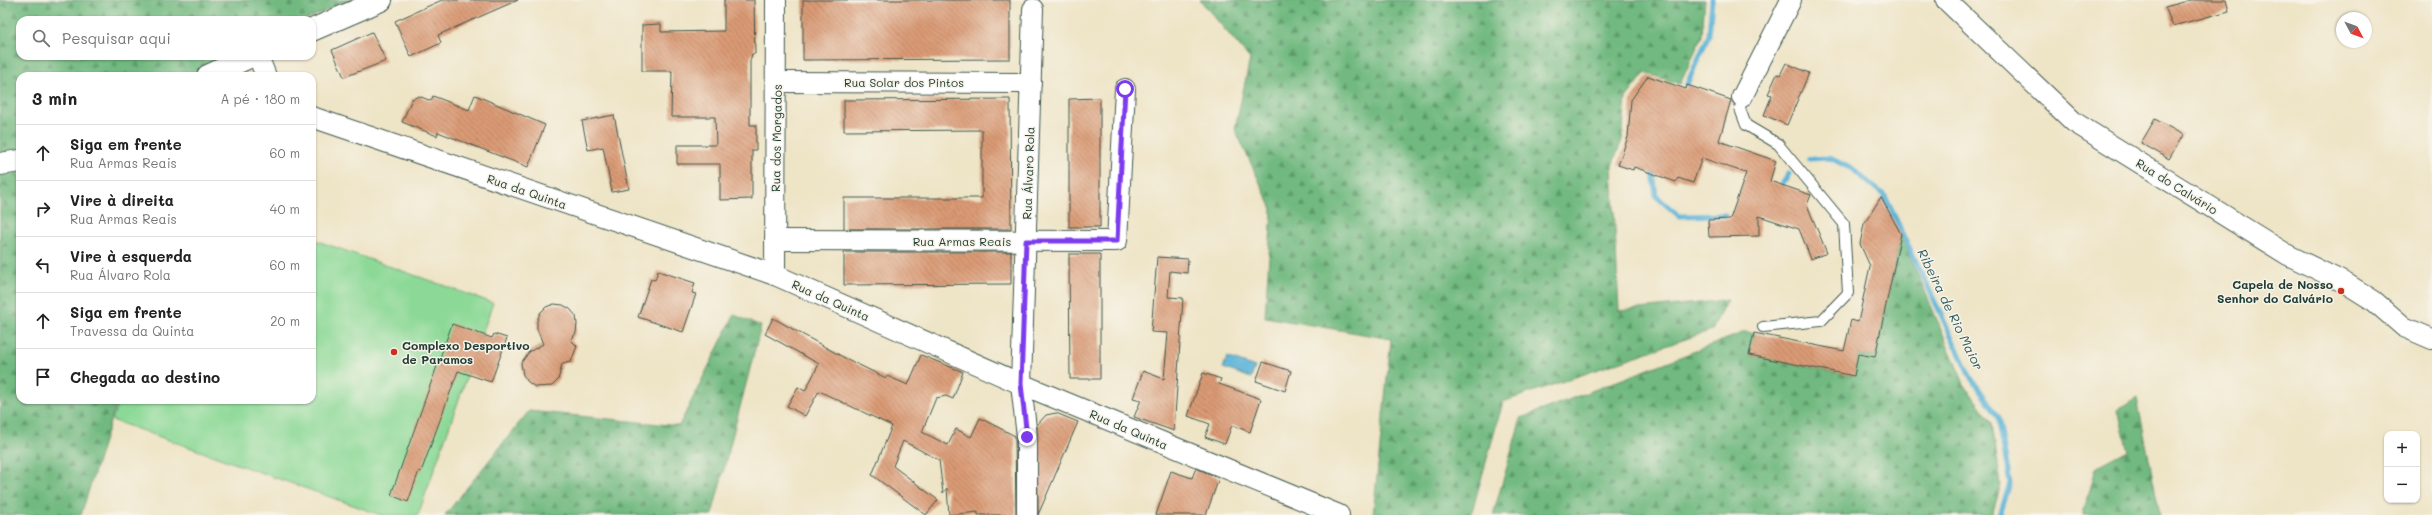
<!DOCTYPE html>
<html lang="pt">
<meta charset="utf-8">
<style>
:root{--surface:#fff;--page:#f6f6f6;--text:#222;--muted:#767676;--line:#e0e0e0}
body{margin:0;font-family:Mali,sans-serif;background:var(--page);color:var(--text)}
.controls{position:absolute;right:12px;bottom:12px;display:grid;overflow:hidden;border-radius:8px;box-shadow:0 1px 3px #0004}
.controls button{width:36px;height:36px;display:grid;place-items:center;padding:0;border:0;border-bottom:1px solid var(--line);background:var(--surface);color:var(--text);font:20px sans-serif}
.compass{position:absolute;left:2336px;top:12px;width:36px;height:36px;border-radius:50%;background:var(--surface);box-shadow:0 1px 3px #0004;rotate:131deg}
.stop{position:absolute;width:12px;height:12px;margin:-9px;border:3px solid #7c3aed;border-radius:50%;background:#fff}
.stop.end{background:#7c3aed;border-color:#fff;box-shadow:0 1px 4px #0008}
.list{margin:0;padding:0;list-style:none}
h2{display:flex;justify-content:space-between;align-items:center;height:52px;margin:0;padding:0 16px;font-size:17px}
h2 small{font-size:13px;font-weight:400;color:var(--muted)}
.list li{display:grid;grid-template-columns:26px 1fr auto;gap:12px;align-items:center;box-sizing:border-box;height:56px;padding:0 16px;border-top:1px solid var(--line)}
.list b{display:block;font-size:15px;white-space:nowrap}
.list p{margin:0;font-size:13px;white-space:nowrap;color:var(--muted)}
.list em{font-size:13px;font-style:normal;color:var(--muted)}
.icon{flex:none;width:22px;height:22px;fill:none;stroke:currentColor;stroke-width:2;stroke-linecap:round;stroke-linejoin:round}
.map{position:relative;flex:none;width:2432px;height:515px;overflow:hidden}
.search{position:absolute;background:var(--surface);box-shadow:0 1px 3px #0004;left:16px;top:16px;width:300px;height:44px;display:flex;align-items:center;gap:10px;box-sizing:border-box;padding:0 14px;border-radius:12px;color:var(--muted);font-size:15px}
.panel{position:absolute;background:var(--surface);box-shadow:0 1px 3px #0004;left:16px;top:72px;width:300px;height:332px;border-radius:12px}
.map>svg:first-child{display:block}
.forest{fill:url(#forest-firs);stroke:#487b5a}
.pitch{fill:#8cd997;stroke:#568b66}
.water{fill:#5cb4d9;stroke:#3e7886}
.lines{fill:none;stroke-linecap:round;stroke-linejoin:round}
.stream{stroke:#5cb4d9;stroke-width:5}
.building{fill:url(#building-back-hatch)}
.service-casing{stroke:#3e564a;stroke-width:12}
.minor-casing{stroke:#3e564a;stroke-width:22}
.tertiary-casing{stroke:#3e564a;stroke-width:24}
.service{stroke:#fff;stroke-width:10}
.minor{stroke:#fff;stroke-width:20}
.tertiary{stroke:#fff;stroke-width:22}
.route{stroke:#7c3aed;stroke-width:5}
.poi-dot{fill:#c8321e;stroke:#f7f3e8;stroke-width:1.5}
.labels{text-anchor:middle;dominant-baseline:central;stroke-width:3;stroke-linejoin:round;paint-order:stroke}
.street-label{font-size:12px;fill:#1f3d34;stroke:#f7f3e8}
.poi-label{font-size:12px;font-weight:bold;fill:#1f3d34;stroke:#f7f3e8;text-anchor:end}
.water-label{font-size:13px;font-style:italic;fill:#2e5b5d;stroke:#f7f3e8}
</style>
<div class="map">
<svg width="2432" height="515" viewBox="0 0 2432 515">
<defs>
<pattern id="forest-firs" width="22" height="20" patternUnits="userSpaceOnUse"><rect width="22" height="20" fill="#71b980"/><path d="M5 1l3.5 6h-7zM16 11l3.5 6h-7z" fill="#5c986a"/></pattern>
<pattern id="building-back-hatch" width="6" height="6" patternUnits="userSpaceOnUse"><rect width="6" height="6" fill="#da9a74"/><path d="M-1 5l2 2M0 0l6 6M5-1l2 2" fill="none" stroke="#b07f60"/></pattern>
</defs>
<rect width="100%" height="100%" fill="#f7f3e8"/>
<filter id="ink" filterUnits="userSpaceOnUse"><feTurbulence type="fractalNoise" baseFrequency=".025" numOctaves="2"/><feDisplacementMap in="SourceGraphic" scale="8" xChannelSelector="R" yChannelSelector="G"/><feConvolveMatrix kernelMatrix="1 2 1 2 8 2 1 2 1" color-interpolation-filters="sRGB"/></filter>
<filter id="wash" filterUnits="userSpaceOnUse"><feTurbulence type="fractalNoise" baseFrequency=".012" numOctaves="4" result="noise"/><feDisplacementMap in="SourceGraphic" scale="16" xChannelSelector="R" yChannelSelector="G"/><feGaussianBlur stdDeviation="0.9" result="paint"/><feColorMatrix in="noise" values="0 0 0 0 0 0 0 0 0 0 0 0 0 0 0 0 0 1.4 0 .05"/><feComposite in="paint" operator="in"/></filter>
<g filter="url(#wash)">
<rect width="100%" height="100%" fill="#eee4c6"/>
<g class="forest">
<path d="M 0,0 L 351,0 L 305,20 L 20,20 L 20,56 L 223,56 L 214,76 L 20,76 L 20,400 L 117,400 L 81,515 L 0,515 Z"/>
<path d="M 1200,0 L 1705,0 L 1702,36 L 1680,84 L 1645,73 L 1626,98 L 1622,140 L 1612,166 L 1619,311 L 1727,300 L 1712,330 L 1503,402 L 1471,515 L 1373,515 L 1391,339 L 1265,317 L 1272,209 L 1235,129 L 1250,59 Z"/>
<path d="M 1901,234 L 1964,384 L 1992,423 L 2001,485 L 1992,515 L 1493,515 L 1521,418 L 1745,332 L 1754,333 L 1750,355 L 1853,376 L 1858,354 L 1875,357 Z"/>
<path d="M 734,315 L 761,326 L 712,515 L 445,515 L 529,411 L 679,426 Z"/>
<path d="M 2137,398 L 2160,515 L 2083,515 L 2096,468 L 2128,451 L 2118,410 Z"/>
</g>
<path class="pitch" d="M 312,239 L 493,303 L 418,515 L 381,515 L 112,420 L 119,400 L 312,400 Z"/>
<path class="water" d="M 1227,357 L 1255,367 L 1251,378 L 1223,368 Z"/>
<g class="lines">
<g class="stream">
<path d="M 1687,84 L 1709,35 L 1712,0"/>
<path d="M 1809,159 L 1830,158 L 1852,169 L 1885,196 L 1971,378 L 1998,416 L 2010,483 L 2000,515"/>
<path d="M 1653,171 L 1656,196 L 1679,216 L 1725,215"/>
<path d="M 1783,183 L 1789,174"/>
</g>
</g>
<g id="blocks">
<g class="building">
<path d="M 442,0 L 518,0 L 438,35 L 441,43 L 411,57 L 395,21 Z"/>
<path d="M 724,0 L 754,0 L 755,54 L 752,54 L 750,61 L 750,125 L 756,125 L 756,150 L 752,150 L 752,199 L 720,200 L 720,164 L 677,164 L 677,145 L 716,145 L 715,117 L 671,117 L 672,71 L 642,71 L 642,25 L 661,24 L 661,32 L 724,31 Z"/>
<path d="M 803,0 L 1010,0 L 1010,59 L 803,60 Z"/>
<path d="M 2191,0 L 2226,0 L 2229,11 L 2173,26 L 2165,7 Z"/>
<path d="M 372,32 L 386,61 L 344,77 L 332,50 Z"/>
<path d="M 1786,63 L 1809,73 L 1787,125 L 1764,115 L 1772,95 L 1768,94 L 1777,74 L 1780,75 Z"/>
<path d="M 1648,76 L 1686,89 L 1687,85 L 1731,100 L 1719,141 L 1776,161 L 1770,181 L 1811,195 L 1807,205 L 1827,253 L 1811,259 L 1799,229 L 1759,216 L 1759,236 L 1709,237 L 1708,220 L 1730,219 L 1746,173 L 1702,158 L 1693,183 L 1678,178 L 1676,182 L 1634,167 L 1633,170 L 1618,165 L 1628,137 L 1631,100 Z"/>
<path d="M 475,95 L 545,125 L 528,167 L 438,132 L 437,136 L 402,122 L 412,99 L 419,96 L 431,101 L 433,96 L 469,110 Z"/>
<path d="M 1100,98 L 1100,227 L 1069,227 L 1069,99 Z"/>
<path d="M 1010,99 L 1011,229 L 844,229 L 844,198 L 982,198 L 982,130 L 844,131 L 844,100 Z"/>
<path d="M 614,115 L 629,189 L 612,192 L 603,147 L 588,150 L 582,121 Z"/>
<path d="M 2155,119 L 2183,135 L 2169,159 L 2141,143 Z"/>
<path d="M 1881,197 L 1901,234 L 1875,357 L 1858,354 L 1854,376 L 1749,355 L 1754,333 L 1844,351 L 1851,320 L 1858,322 L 1870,266 L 1860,244 L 1864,224 Z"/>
<path d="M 844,252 L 1011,252 L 1011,284 L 844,285 Z"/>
<path d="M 1069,254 L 1100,254 L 1100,379 L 1070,379 Z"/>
<path d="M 1157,257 L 1188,259 L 1187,273 L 1170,271 L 1168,297 L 1183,298 L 1174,431 L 1134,417 L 1141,400 L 1133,398 L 1143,371 L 1164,379 L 1168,333 L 1151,332 Z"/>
<path d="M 658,271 L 695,283 L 692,293 L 696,294 L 683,332 L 638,317 L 651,279 L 655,280 Z"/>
<path d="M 554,304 L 563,305 L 570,309 L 576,316 L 577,324 L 576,333 L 571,340 L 577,346 L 571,362 L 562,364 L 558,380 L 552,386 L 535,387 L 528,382 L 523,375 L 521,363 L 529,352 L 543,344 L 537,329 L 537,321 L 540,313 L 546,307 Z"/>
<path d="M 773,318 L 843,357 L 886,378 L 887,376 L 908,385 L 921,355 L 963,372 L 953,399 L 946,396 L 936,398 L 922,432 L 948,445 L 956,429 L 971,437 L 980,418 L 1015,436 L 1016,515 L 978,515 L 978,512 L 949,515 L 947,488 L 943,493 L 939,460 L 903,441 L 893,466 L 938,500 L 926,515 L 872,475 L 892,426 L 819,391 L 805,416 L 787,406 L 798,387 L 805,391 L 819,364 L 765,334 Z"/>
<path d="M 452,324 L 492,338 L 494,334 L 507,338 L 491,382 L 458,371 L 421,472 L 419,471 L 408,502 L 391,495 Z"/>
<path d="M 1263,362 L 1291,371 L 1285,391 L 1256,381 Z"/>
<path d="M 1203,373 L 1221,379 L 1219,384 L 1261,399 L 1250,432 L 1232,425 L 1225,444 L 1205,437 L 1210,424 L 1188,416 Z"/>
<path d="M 1056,413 L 1078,422 L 1038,515 L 1037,425 L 1046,415 Z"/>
<path d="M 1196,468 L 1219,478 L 1206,515 L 1156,515 L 1171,471 L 1192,478 Z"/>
</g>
</g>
</g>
<g filter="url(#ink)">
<use href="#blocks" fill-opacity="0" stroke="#3e564a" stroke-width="1"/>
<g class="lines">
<g class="service-casing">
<path id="service" d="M 1742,97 L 1740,109 L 1746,125 L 1778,144 L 1844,224 L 1848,293 L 1821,321 L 1763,327"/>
</g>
<g class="minor-casing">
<g id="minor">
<path d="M 1946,0 L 2074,122 L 2288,255 L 2347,284 L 2374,301 L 2404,327 L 2432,339"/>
<path d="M 258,56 L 266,76"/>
<path d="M 777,82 L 1031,83"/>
<path d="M 1742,97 L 1791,0"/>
<path d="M 312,117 L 775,275 L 1021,384 L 1339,515"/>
<path d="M 775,240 L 1117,241 L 1125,89"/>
<path d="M 775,275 L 776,0"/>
<path d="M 1027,515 L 1027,437 L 1021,384 L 1033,9"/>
</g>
</g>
<g class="tertiary-casing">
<g id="tertiary">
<path d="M 312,30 L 381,0"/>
<path d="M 208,76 L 251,56"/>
<path d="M 0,164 L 20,161"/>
</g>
</g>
<use href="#service" class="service"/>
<use href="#minor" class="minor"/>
<use href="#tertiary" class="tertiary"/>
</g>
</g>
<g class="lines" filter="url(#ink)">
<path class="route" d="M 1027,437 L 1021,384 L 1026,241 L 1117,241 L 1125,89"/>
</g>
<g class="poi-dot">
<circle cx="2341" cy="291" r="4"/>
<circle cx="394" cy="352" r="4"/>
</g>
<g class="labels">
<g class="street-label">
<text x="904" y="82">Rua Solar dos Pintos</text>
<text transform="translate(776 138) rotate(-89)">Rua dos Morgados</text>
<text transform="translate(1028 173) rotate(-88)">Rua Álvaro Rola</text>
<text transform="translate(2177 186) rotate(32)">Rua do Calvário</text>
<text transform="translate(527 191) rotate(19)">Rua da Quinta</text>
<text x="962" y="241">Rua Armas Reais</text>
<text transform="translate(831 300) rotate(24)">Rua da Quinta</text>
<text transform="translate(1129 429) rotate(23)">Rua da Quinta</text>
</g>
<g class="poi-label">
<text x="2333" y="284">Capela de Nosso<tspan x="2333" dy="14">Senhor do Calvário</tspan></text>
<text x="402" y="345" text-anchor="start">Complexo Desportivo<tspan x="402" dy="14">de Paramos</tspan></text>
</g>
<g class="water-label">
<text transform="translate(1951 309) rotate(64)">Ribeira de Rio Maior</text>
</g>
</g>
</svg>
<div class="controls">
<button>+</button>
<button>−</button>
</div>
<svg class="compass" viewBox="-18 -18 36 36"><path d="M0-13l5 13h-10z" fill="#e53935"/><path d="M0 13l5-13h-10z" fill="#767676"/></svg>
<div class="stop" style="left:1125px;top:89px"></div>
<div class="stop end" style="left:1027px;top:437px"></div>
<div class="search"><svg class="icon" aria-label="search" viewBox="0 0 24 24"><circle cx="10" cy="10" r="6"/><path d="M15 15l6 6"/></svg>Pesquisar aqui</div>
<section class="panel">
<h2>3 min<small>A pé · 180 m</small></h2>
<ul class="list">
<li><svg class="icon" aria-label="ahead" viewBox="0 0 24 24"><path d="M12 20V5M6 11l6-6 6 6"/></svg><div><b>Siga em frente</b><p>Rua Armas Reais</p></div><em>60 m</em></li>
<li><svg class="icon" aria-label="right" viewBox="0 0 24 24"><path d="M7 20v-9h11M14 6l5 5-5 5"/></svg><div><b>Vire à direita</b><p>Rua Armas Reais</p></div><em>40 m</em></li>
<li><svg class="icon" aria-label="left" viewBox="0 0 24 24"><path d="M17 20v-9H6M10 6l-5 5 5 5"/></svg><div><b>Vire à esquerda</b><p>Rua Álvaro Rola</p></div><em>60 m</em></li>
<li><svg class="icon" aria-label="ahead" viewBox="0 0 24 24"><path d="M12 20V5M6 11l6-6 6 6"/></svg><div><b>Siga em frente</b><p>Travessa da Quinta</p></div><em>20 m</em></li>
<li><svg class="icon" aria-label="arrive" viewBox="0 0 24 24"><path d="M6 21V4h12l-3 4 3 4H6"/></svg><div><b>Chegada ao destino</b></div></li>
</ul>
</section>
</div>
